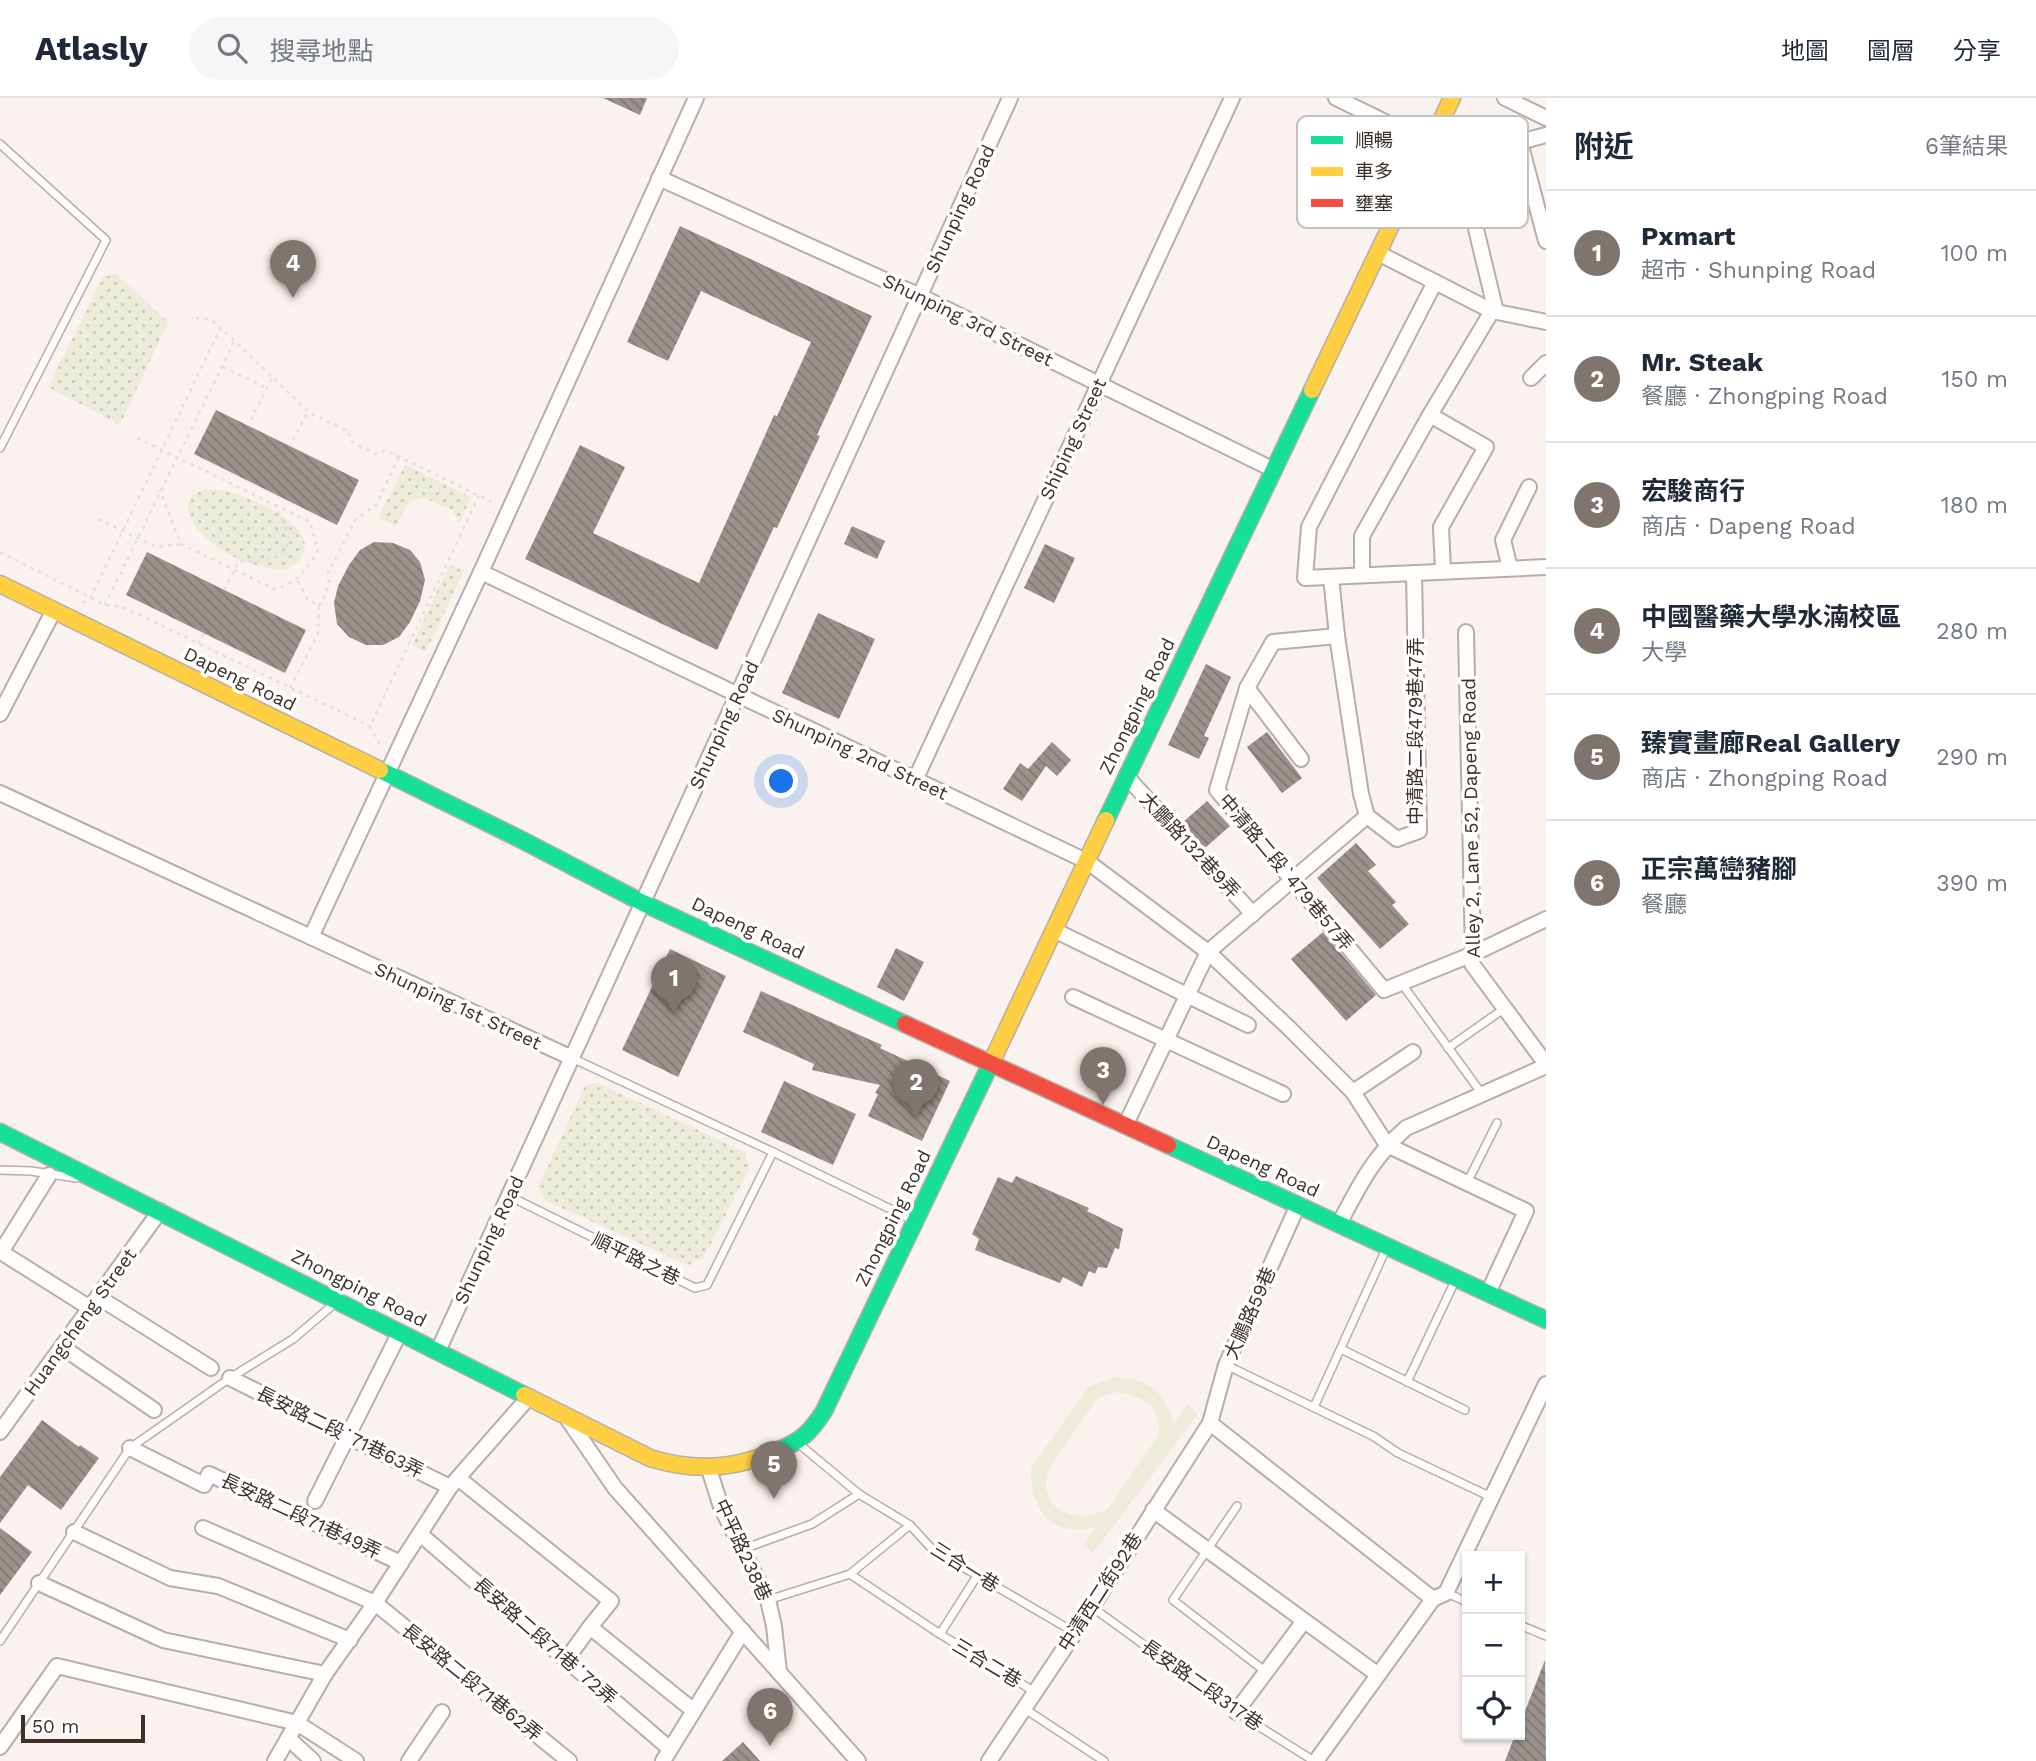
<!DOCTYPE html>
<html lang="zh-TW">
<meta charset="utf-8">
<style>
:root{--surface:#fff;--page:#f6f6f7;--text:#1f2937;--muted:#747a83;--line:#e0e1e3;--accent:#80746e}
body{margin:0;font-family:"Work Sans","Noto Sans TC",sans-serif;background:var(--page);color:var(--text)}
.controls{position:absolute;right:21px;bottom:21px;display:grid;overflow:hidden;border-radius:0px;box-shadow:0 2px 5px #0004}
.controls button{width:63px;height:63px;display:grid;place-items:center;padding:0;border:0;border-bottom:2px solid var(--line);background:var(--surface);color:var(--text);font:35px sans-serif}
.scale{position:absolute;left:21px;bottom:18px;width:124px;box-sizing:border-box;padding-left:7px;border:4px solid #3e3029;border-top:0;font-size:19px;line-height:24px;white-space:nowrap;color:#3e3029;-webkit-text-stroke:5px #fff;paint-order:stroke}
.you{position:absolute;left:782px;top:684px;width:24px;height:24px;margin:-18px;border:5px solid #fff;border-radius:50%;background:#1a73e8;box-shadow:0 0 0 10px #1a73e833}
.badge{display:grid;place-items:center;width:46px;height:46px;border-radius:50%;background:var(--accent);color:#fff;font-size:23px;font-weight:700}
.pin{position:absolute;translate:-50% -58px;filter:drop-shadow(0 2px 4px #0008)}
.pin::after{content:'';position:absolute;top:37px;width:24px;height:21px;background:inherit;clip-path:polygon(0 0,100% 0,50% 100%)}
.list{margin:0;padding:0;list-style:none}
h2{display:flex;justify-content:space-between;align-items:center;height:91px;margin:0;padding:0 28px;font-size:30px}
h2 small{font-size:23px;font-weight:400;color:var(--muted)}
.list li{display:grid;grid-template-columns:46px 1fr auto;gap:21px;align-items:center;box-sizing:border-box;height:126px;padding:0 28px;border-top:2px solid var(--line)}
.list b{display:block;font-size:26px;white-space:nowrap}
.list p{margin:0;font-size:23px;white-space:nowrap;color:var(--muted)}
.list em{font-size:23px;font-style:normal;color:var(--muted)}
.icon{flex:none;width:38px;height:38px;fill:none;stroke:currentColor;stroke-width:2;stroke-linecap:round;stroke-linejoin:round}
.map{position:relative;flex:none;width:1546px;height:1663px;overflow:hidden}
header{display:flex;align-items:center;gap:42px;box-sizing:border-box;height:98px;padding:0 35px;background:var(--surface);border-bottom:2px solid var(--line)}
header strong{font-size:33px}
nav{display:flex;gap:38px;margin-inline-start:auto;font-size:24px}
.search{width:490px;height:63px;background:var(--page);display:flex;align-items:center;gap:18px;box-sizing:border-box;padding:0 24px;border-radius:38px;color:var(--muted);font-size:26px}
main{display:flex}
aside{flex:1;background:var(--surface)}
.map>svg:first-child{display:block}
.grass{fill:url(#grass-dots)}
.garden{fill:#ebecd9;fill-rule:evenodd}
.building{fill:url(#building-back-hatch)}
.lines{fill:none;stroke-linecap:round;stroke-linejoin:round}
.lane-casing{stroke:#b7ada9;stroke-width:10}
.street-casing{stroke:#b7ada9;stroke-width:18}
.fast-casing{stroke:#b7ada9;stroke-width:19}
.slow-casing{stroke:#b7ada9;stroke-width:19}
.jam-casing{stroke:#b7ada9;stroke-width:19}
.path{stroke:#e2dfde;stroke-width:2.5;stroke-dasharray:3.5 5;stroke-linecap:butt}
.lane{stroke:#fefdfc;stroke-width:7}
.street{stroke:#fefdfc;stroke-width:14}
.fast{stroke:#16e098;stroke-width:16}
.slow{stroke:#ffcf43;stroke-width:16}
.jam{stroke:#f24e42;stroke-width:16}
.labels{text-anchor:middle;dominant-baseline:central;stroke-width:7;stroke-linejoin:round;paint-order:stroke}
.street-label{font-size:19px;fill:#3e3029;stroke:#fff}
.key{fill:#fff;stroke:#c5c1bf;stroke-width:2}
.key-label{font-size:19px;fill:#3e3029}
</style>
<header>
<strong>Atlasly</strong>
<div class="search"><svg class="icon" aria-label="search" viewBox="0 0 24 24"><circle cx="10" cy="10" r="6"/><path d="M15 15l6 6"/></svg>搜尋地點</div>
<nav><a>地圖</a><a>圖層</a><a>分享</a></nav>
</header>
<main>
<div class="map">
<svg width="1546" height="1663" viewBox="0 0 1546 1663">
<defs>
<pattern id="grass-dots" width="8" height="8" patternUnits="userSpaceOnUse" patternTransform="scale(1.75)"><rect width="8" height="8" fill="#ebecd9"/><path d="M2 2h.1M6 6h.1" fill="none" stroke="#cbcbba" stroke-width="1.8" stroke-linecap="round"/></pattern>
<pattern id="building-back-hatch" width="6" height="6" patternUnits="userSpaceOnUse" patternTransform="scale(1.75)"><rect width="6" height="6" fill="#9b928d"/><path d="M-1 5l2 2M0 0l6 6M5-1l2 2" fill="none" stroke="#807873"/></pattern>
</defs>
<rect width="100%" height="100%" fill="#faf2ee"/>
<g class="grass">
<path d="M 116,176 L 168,224 L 120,327 L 48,289 L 103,179 Z"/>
<path d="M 405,367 L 471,399 L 459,425 L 453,413 L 425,400 L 413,402 L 406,408 L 396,428 L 378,420 Z"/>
<path d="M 205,391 C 212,392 220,391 227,393 C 249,399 327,430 299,462 C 296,466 289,469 285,472 C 267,470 248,467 232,458 C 216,450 177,420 191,400 C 194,395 200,393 205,391 Z"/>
<path d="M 450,466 L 464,472 L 426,554 L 412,547 Z"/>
<path d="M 598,985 L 745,1054 L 749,1071 L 703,1161 L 688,1167 L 546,1103 L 538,1089 L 585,988 Z"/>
</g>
<path class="garden" d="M 1116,1279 C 1152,1282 1162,1292 1174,1325 L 1187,1307 L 1198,1316 L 1093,1455 L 1084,1447 L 1095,1430 C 1083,1431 1071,1433 1060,1429 C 1038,1420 1030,1392 1031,1370 L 1089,1288 ZM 1115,1294 C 1142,1298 1163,1307 1158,1338 C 1146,1355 1135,1371 1124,1387 C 1119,1394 1114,1403 1108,1410 C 1105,1413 1099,1415 1094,1416 C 1060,1424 1035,1399 1051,1367 L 1097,1301 Z"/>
<g class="building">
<path d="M 603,0 L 647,0 L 640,17 Z"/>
<path d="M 680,128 L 872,218 L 817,337 L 820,338 L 777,430 L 774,429 L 717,552 L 525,461 L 580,347 L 625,369 L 593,435 L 699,485 L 774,317 L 777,318 L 811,244 L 701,193 L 668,263 L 627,244 Z"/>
<path d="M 216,312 L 359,382 L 337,427 L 194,356 Z"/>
<path d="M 852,428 L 885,443 L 877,461 L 844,446 Z"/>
<path d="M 374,444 L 393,445 L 410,452 L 420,464 L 425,482 L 420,503 L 410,524 L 399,539 L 383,547 L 366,547 L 349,539 L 337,526 L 334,505 L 338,488 L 349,467 L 360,452 Z"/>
<path d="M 1045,446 L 1075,460 L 1054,505 L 1024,490 Z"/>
<path d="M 147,454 L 306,532 L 285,575 L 126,497 Z"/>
<path d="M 818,515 L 875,541 L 839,621 L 782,595 Z"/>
<path d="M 1206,566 L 1231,579 L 1204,638 L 1209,640 L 1199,661 L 1168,647 Z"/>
<path d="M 1267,634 L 1302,680 L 1282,695 L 1247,649 Z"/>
<path d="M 1052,644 L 1071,662 L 1057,678 L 1046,668 L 1022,703 L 1003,691 L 1020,665 L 1028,671 Z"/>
<path d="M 1207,703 L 1230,728 L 1205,750 L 1182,725 Z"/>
<path d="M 1356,745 L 1376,767 L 1368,773 L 1396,804 L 1392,807 L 1409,826 L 1380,851 L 1317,780 Z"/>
<path d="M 1323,834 L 1376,897 L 1346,923 L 1291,861 Z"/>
<path d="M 896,850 L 924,864 L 904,903 L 877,889 Z"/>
<path d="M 670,851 L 726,878 L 678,979 L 622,952 Z"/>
<path d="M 761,893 L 882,947 L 880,950 L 950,983 L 922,1043 L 868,1018 L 878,996 L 875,995 L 880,987 L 812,972 L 814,966 L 743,934 Z"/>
<path d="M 784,983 L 856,1016 L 833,1067 L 761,1034 Z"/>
<path d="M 1016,1078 L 1089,1110 L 1087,1113 L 1123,1131 L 1119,1151 L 1115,1150 L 1107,1170 L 1098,1169 L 1095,1176 L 1089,1173 L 1082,1189 L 1063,1179 L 1060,1185 L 975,1152 L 979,1141 L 972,1136 L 998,1079 L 1012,1085 Z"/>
<path d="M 42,1322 L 79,1349 L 80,1347 L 99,1360 L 61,1412 L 28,1387 L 0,1425 L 0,1379 Z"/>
<path d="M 0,1430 L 32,1454 L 0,1497 Z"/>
<path d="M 1545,1562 L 1546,1663 L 1505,1663 L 1515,1637 L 1520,1637 L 1520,1626 Z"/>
<path d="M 743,1644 L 760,1663 L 722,1663 Z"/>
</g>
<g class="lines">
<g class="lane-casing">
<g id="lane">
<path d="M 0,46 L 106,142 L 0,350"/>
<path d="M 1402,886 L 1482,996"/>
<path d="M 1448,950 L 1505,910"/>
<path d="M 572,960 L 773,1054 L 913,1122"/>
<path d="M 0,1072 L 31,1073 L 76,1080"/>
<path d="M 1467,1085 L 1497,1025"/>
<path d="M 509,1098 L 695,1190 L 707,1187 L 773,1054"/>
<path d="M 1341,1251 L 1465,1312"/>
<path d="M 1226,1267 L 1373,1338 L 1398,1355 L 1491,1399"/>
<path d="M 1407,1284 L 1456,1181"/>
<path d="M 1314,1309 L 1386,1151"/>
<path d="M 799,1346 L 859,1396 L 910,1427 L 932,1451 L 1074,1534"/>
<path d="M 1237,1408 L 1173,1502 L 1266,1574"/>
<path d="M 743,1451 L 812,1426 L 859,1396"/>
<path d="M 850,1476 L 940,1536 L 977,1478"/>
<path d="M 1447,1495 L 1467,1504"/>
<path d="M 768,1502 L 850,1476 L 910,1427"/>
<path d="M 1092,1509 L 1236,1614 L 1314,1663"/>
<path d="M 1520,1527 L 1546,1538"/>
<path d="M 940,1536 L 1035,1594"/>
<path d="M 0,1543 L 130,1350 L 230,1280 L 293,1241 L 334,1206"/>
<path d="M 1025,1611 L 1104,1663"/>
</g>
</g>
<g class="street-casing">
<g id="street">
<path d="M 1336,0 L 1459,60 L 1546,37"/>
<path d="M 1505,0 L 1546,20"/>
<path d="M 1520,44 L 1546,143"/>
<path d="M 1459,60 L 1496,214"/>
<path d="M 659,80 L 920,198 L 1274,372"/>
<path d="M 1378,155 L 1492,213 L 1546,224"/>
<path d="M 1435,184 L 1309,429 L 1305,480 L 1546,469"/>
<path d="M 1531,280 L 1546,265"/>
<path d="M 1430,317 L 1486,349 L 1441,429 L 1443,473"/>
<path d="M 1510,470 L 1503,442 L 1529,389"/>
<path d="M 481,474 L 1088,764 L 1208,854 L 1290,931 L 1353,994"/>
<path d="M 1362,477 L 1362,438 L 1430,317 L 1492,213"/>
<path d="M 1331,479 L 1337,538 L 1361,696 L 1367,718"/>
<path d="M 1466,534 L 1473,856 L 1472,866 L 1546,966"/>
<path d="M 1337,538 L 1273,544 L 1247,590 L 1217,692 L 1384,892 L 1473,856 L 1546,821"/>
<path d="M 1247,590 L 1301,661"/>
<path d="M 0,616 L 54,512"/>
<path d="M 1126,678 L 1253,816"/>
<path d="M 915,682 L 1232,0"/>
<path d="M 0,695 L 572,960"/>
<path d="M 1367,718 L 1397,741 L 1419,733 L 1414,475"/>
<path d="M 1054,832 L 1248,927"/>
<path d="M 311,839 L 481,474 L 696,0"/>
<path d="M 1073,899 L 1283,996"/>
<path d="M 1413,954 L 1353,994 L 1387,1047 L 1526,1113 L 1488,1195"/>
<path d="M 1125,1028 L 1208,854 L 1367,718"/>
<path d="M 49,1077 L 1,1154 L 90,1210"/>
<path d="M 1339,1126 C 1359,1088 1373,1059 1406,1030 L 1546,968"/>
<path d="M 98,1199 L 211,1270"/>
<path d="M 62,1249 L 154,1312"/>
<path d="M 438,1253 L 1010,0"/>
<path d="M 230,1280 L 450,1389"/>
<path d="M 567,1320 L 615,1390 L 858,1663"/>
<path d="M 1210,1325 L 1433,1501"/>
<path d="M 0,1334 L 160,1113"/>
<path d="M 130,1350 L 204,1387 L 209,1376 L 401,1465"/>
<path d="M 709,1371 L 721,1409 L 768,1502 L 774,1528 L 779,1574"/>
<path d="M 458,1380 L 611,1503 L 590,1529 L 694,1613"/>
<path d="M 315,1403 L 400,1234"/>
<path d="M 1153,1412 L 1377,1576"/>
<path d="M 203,1430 L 375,1505 L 569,1663"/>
<path d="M 74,1434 L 170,1480 L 218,1488 L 350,1542"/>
<path d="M 420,1436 L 670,1651"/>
<path d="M 39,1485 L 163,1542 L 325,1576"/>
<path d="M 566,1562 L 590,1529"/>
<path d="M 1236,1614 L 1304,1523"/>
<path d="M 288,1640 L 313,1663"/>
<path d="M 0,1649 L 57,1568 L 297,1625 L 356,1663"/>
<path d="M 275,1663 L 325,1576 L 375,1505 L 450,1389 L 529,1299"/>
<path d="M 409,1663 L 442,1614"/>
<path d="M 663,1663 L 743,1533"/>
<path d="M 989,1663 L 1092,1509 L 1210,1325 L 1226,1267 L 1298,1107"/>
<path d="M 1316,1663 L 1433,1501 L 1446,1495 L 1546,1286"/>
</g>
</g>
<g class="fast-casing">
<g id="fast">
<path d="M 380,672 L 520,741 L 643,805 L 905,926"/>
<path d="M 1106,722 L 1312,292"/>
<path d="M 0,1034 L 524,1297"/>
<path d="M 1168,1047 L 1546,1222"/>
<path d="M 777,1353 C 801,1343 810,1335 824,1313 L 992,963"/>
</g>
</g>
<g class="slow-casing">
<g id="slow">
<path d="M 1312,292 L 1452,0"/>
<path d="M 0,486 L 380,672"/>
<path d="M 992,963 L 1106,722"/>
<path d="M 524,1297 L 650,1360 C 695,1374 734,1371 777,1353"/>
</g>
</g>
<g class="jam-casing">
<path id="jam" d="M 905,926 L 1168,1047"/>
</g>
<g class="path">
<path d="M 196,220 L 212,222 L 310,315 L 348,333 L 352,344 L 375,356 L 385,352 L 496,406"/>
<path d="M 223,269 L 267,290"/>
<path d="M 251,322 L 272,280"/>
<path d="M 137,340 L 310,424 L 318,452 C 306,473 298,485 274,491 L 181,446 L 160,393"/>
<path d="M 293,342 L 308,313"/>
<path d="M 98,421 L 156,449 L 181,446"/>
<path d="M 0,454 L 105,507 L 123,509 L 370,628"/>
<path d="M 224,492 L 239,463 C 256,463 290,465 288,439 C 287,428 279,417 275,407"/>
<path d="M 83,505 L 91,499 L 220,231"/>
<path d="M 105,507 L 234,244"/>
<path d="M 319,508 L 329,488 L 328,475 L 355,422 L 376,407 L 399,359"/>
<path d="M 198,546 L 204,535"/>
<path d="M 290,590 L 318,536 L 319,508 L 307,500 L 297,481"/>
<path d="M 380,646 L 370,628 L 479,398"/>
</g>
<use href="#lane" class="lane"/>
<use href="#street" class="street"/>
<use href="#fast" class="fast"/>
<use href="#slow" class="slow"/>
<use href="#jam" class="jam"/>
</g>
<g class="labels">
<g class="street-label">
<text transform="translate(960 111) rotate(-65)">Shunping Road</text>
<text transform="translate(968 222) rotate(26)">Shunping 3rd Street</text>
<text transform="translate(1073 341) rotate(-65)">Shiping Street</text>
<text transform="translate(240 581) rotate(26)">Dapeng Road</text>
<text transform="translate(1137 608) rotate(-64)">Zhongping Road</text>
<text transform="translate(724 627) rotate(-65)">Shunping Road</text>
<text transform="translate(1415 633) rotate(-90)">中清路二段479巷47弄</text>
<text transform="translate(860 656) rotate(25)">Shunping 2nd Street</text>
<text transform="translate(1471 720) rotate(-91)">Alley 2, Lane 52, Dapeng Road</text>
<text transform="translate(1190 747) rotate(47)">大鵬路132巷9弄</text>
<text transform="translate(1286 774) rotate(50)">中清路二段ˋ479巷57弄</text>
<text transform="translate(748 830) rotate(25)">Dapeng Road</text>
<text transform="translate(458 908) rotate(25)">Shunping 1st Street</text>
<text transform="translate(1263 1068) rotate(25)">Dapeng Road</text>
<text transform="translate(893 1120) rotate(-64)">Zhongping Road</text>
<text transform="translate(489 1142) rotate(-65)">Shunping Road</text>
<text transform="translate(636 1161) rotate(26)">順平路之巷</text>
<text transform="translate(359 1190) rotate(27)">Zhongping Road</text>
<text transform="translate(1250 1215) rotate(-66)">大鵬路59巷</text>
<text transform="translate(80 1224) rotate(-54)">Huangcheng Street</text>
<text transform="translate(340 1334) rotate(26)">長安路二段˙71巷63弄</text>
<text transform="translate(301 1418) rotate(25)">長安路二段71巷49弄</text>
<text transform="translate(743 1452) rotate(65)">中平路238巷</text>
<text transform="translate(965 1469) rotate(32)">三合一巷</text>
<text transform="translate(1100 1494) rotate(-57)">中清西二街92巷</text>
<text transform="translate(545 1543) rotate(41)">長安路二段71巷˙72弄</text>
<text transform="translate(987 1565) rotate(31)">三合二巷</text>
<text transform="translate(472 1584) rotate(39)">長安路二段71巷62弄</text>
<text transform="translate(1202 1587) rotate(35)">長安路二段317巷</text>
</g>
</g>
<rect x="1297" y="18" width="231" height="112" rx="10" class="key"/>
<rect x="1311" y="38" width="32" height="8" fill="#16e098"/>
<rect x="1311" y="69" width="32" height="9" fill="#ffcf43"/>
<rect x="1311" y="101" width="32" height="8" fill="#f24e42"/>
<g class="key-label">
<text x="1355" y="49">順暢</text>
<text x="1355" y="80">車多</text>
<text x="1355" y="112">壅塞</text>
</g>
</svg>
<div class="controls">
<button>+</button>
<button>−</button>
<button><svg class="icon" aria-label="locate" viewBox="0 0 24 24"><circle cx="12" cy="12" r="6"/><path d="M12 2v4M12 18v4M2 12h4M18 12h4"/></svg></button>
</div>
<div class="scale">50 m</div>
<div class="you"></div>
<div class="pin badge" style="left:674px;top:915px">1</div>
<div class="pin badge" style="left:916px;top:1019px">2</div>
<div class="pin badge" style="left:1103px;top:1007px">3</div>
<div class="pin badge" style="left:293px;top:200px">4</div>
<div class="pin badge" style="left:774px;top:1401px">5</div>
<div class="pin badge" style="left:770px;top:1648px">6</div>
</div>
<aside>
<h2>附近<small>6筆結果</small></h2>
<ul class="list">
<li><span class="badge">1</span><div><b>Pxmart</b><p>超市 · Shunping Road</p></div><em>100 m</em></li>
<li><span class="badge">2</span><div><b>Mr. Steak</b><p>餐廳 · Zhongping Road</p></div><em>150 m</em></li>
<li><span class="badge">3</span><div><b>宏駿商行</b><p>商店 · Dapeng Road</p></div><em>180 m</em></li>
<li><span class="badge">4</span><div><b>中國醫藥大學水湳校區</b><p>大學</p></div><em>280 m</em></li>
<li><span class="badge">5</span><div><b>臻實畫廊Real Gallery</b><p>商店 · Zhongping Road</p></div><em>290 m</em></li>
<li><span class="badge">6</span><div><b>正宗萬巒豬腳</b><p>餐廳</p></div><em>390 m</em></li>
</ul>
</aside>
</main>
